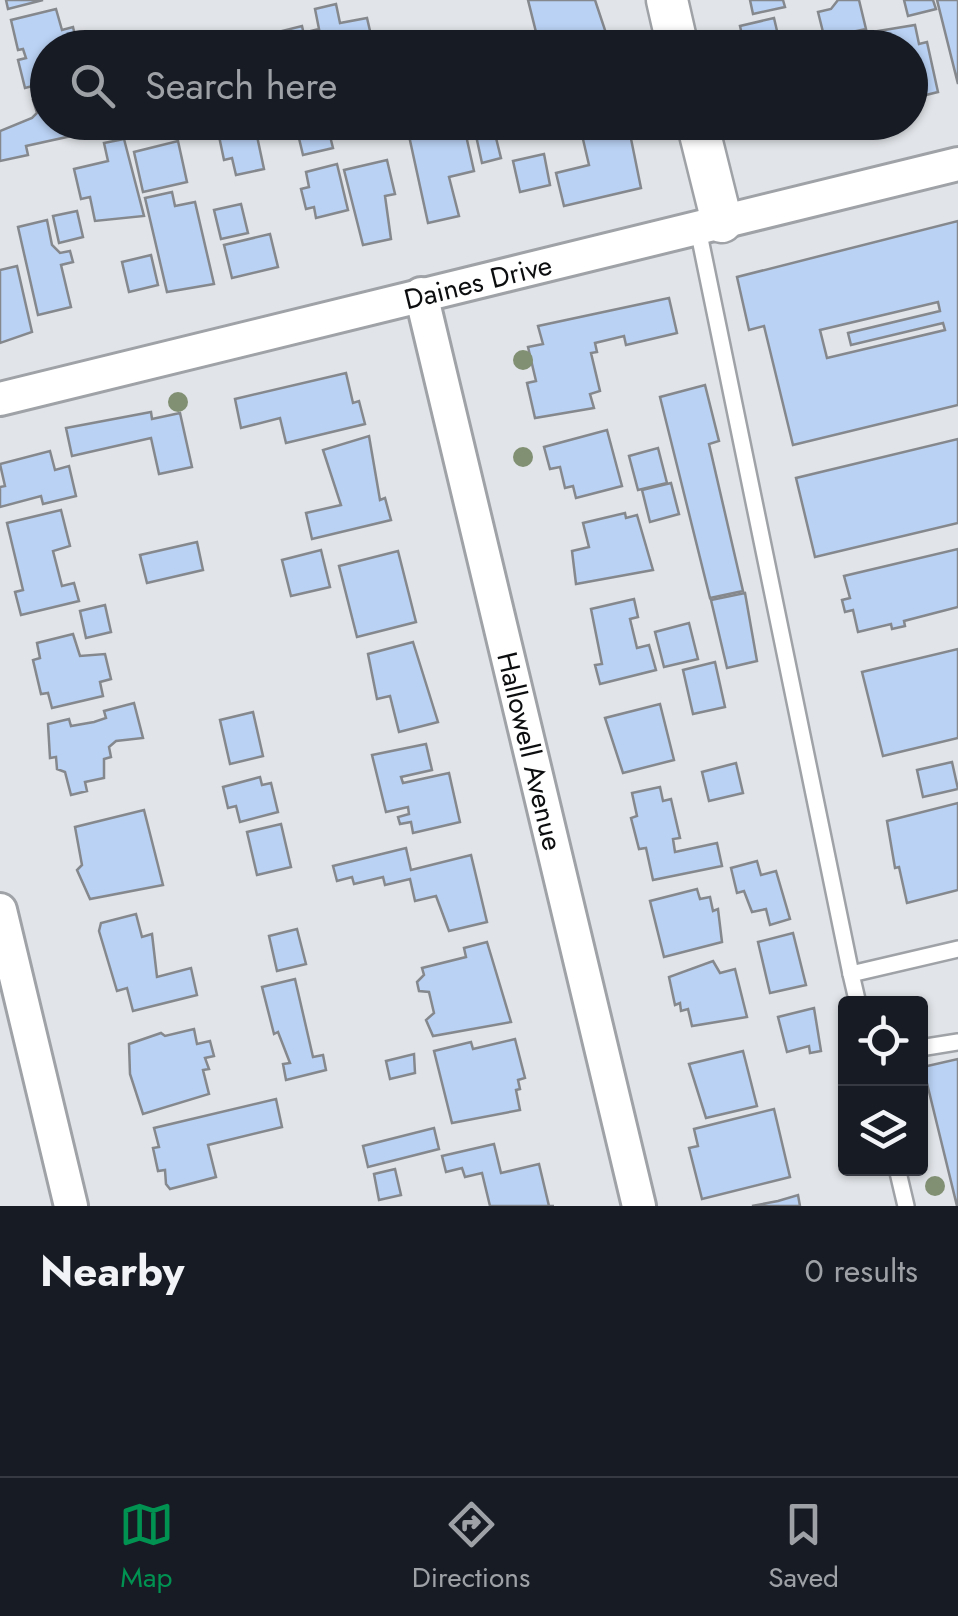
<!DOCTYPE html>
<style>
:root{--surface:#171b24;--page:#242831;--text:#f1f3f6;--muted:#9ea1a6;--line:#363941;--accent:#019252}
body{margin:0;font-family:Jost,sans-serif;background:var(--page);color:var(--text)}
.controls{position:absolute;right:30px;bottom:30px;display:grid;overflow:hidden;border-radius:10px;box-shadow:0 2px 8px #0004}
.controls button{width:90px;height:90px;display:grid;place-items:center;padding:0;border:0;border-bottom:2px solid var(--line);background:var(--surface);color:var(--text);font:50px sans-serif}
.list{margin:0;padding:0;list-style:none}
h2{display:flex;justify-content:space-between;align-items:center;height:130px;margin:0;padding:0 40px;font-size:42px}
h2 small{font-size:32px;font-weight:400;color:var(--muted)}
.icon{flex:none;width:55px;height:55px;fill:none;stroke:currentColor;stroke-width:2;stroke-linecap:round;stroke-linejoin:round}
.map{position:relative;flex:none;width:958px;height:1206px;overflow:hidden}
.search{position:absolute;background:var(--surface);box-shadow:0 2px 8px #0004;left:30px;right:30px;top:30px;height:110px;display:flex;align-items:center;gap:25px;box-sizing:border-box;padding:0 35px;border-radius:55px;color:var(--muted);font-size:38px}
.sheet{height:270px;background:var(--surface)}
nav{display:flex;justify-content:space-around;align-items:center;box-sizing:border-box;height:140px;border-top:2px solid var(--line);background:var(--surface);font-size:28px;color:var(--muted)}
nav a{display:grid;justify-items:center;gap:5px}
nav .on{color:var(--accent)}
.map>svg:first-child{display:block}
.building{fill:#bad2f4;stroke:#85888c;stroke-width:2.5;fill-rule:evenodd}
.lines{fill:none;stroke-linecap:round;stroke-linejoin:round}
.service-casing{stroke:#9fa2a6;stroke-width:20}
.minor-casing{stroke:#9fa2a6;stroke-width:38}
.tertiary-casing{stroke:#9fa2a6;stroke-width:45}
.service{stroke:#fff;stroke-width:15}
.minor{stroke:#fff;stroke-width:32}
.tertiary{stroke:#fff;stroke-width:40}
.tree{fill:#818f73}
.labels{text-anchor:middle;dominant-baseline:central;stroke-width:9;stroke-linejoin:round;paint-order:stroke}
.street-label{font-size:28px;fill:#0c0d0e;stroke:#e1e4e8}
</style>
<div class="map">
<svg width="958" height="1206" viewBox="0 0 958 1206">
<rect width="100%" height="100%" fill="#e1e4e8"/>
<g class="building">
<path d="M 6,0 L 43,0 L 8,9 Z"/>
<path d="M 528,0 L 595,0 L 609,42 L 585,48 L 540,48 Z"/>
<path d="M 750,0 L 783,0 L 785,7 L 753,14 Z"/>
<path d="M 838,0 L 859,0 L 866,29 L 829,37 L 831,47 L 848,43 L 849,48 L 808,48 L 806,40 L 824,36 L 818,12 L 831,9 Z"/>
<path d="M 904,0 L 933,0 L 936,9 L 908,16 Z"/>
<path d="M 937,0 L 958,0 L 958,84 Z"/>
<path d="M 336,4 L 340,23 L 367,18 L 374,48 L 315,48 L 311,31 L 319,29 L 315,9 Z"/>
<path d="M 56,9 L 62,30 L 73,27 L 78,48 L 48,48 L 48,82 L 25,88 L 18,60 L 26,58 L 23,49 L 18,50 L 11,20 Z"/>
<path d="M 774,18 L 781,48 L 745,48 L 740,26 Z"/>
<path d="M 915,25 L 919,44 L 927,42 L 938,92 L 914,98 L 910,48 L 876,48 L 872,32 Z"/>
<path d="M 302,26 L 307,48 L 252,48 L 250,39 Z"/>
<path d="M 48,97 L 48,122 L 82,122 L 85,133 L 26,146 L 28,155 L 0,161 L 0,131 L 32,118 L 37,113 L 33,100 Z"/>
<path d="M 216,122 L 254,122 L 264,169 L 236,175 L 232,158 L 224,160 Z"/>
<path d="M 406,122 L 463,122 L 474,171 L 449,177 L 459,216 L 428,223 Z"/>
<path d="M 473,122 L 504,122 L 506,133 L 496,138 L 501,158 L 482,163 Z"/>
<path d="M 543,122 L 573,122 L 573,124 L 545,130 Z"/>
<path d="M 771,122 L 813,122 L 813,123 L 786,130 L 785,123 L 772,126 Z"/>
<path d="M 327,124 L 333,148 L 303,155 L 297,130 Z"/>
<path d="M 628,124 L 641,188 L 564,206 L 556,173 L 589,165 L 582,135 Z"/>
<path d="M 124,139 L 144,216 L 95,221 L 90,197 L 81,199 L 74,169 L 108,161 L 104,143 Z"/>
<path d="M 178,141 L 187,182 L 143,192 L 134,152 Z"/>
<path d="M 544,154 L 550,185 L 520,192 L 513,161 Z"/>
<path d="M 387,160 L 395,194 L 385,196 L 391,239 L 363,245 L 344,170 Z"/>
<path d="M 337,164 L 348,210 L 316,218 L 314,207 L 306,209 L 301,189 L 309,187 L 306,172 Z"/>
<path d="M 172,192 L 175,206 L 195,202 L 214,284 L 167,292 L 145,198 Z"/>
<path d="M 241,204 L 248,233 L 221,239 L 214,210 Z"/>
<path d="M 77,211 L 83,237 L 59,243 L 53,216 Z"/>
<path d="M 47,220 L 52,245 L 60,253 L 70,251 L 73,262 L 61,265 L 71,307 L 38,315 L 18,227 Z"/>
<path d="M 958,221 L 958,405 L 793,445 L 764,326 L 749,330 L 737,277 ZM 938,302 L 940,311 L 848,333 L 851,345 L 943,323 L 945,330 L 827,358 L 820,330 Z"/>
<path d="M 270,234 L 278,267 L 232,278 L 224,245 Z"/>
<path d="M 151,255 L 158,285 L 129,292 L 122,262 Z"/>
<path d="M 17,266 L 32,332 L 0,343 L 0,270 Z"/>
<path d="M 669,298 L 677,333 L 626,345 L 624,336 L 595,343 L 597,352 L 591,353 L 600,391 L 590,394 L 594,408 L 535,418 L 527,383 L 536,381 L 528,347 L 543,344 L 538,326 Z"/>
<path d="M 346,373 L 353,403 L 359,401 L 365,424 L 286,443 L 280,418 L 241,428 L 235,399 Z"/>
<path d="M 705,385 L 719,441 L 709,444 L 743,591 L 710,598 L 660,397 Z"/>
<path d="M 151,412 L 152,419 L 180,413 L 192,467 L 159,474 L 151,438 L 72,456 L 66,428 Z"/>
<path d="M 607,430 L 622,486 L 576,498 L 573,486 L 565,488 L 560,467 L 550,469 L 544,447 Z"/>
<path d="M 369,436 L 380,500 L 385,498 L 391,520 L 312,539 L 306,513 L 341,505 L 323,450 Z"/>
<path d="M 958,439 L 958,523 L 815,557 L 796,478 Z"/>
<path d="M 658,448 L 667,483 L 638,490 L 629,456 Z"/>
<path d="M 50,451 L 55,470 L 69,466 L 76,496 L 43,504 L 41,496 L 0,507 L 0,487 L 5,486 L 0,464 Z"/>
<path d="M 671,483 L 679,514 L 650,522 L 642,490 Z"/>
<path d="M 61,510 L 70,546 L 53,551 L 62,586 L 74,583 L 79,601 L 21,615 L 15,592 L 23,590 L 7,523 Z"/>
<path d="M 625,513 L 626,518 L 637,515 L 653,570 L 576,584 L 572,551 L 589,547 L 583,523 Z"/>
<path d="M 197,542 L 203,570 L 147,583 L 140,555 Z"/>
<path d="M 958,549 L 958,607 L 904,621 L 905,626 L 892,629 L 891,624 L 858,632 L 853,610 L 845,612 L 842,600 L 850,598 L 844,576 Z"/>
<path d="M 321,550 L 330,587 L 291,596 L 282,560 Z"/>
<path d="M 398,551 L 416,622 L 357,637 L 339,566 Z"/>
<path d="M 745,593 L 757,661 L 727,668 L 711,600 Z"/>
<path d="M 634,599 L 638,617 L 630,619 L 637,648 L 649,645 L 656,670 L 600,684 L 595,665 L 602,664 L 591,609 Z"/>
<path d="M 105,605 L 111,632 L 86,638 L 80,611 Z"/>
<path d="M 689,623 L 698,659 L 664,667 L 655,632 Z"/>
<path d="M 73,634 L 80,656 L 105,654 L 111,679 L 100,682 L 103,696 L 52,708 L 48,693 L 41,694 L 33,660 L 40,658 L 37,643 Z"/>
<path d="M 413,642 L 438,722 L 399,732 L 390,696 L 377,699 L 368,654 Z"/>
<path d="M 958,649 L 958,738 L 883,756 L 862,672 Z"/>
<path d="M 715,662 L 725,707 L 693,714 L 683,670 Z"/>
<path d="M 134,703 L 143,738 L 116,741 L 109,747 L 111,757 L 104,759 L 104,778 L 85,782 L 87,791 L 71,795 L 65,772 L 57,769 L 56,757 L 50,758 L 48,724 L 69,719 L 71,726 L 94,722 L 106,718 L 104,711 Z"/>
<path d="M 660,704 L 674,760 L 623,773 L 605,718 Z"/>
<path d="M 253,712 L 263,756 L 230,764 L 220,720 Z"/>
<path d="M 426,744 L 432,770 L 401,777 L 403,783 L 449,773 L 460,822 L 413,833 L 411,822 L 400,824 L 398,817 L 409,814 L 408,807 L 386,812 L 372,755 Z"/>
<path d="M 952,762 L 958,789 L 923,797 L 917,770 Z"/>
<path d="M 736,763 L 743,793 L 709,801 L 702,772 Z"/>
<path d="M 260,777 L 262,785 L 271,783 L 278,812 L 240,822 L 236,806 L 228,808 L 223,787 Z"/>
<path d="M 660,787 L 663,801 L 671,799 L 680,838 L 673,839 L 675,852 L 717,843 L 722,866 L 653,880 L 646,848 L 639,849 L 631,818 L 637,816 L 632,793 Z"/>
<path d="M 958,803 L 958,890 L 907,903 L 899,867 L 895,868 L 887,821 Z"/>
<path d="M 144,810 L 163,885 L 90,899 L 77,870 L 82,865 L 75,827 Z"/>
<path d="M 281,824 L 291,867 L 257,875 L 247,832 Z"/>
<path d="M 406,848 L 411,870 L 471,855 L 487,922 L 449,931 L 436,896 L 415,901 L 410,879 L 385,885 L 383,877 L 354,884 L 352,877 L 337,881 L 333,866 Z"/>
<path d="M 757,861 L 761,875 L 776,871 L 790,919 L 770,925 L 766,909 L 752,912 L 744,891 L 737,893 L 731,868 Z"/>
<path d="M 697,889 L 700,899 L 710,897 L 713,911 L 718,909 L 722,942 L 664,957 L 650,901 Z"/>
<path d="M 136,914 L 142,937 L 152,934 L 157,977 L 191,968 L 197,995 L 133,1011 L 127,988 L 117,991 L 99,931 L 101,923 Z"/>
<path d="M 297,929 L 306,964 L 277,971 L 269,936 Z"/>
<path d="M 793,933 L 806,985 L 770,993 L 758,942 Z"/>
<path d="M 487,942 L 511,1022 L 433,1036 L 426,1020 L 434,1013 L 429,992 L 419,991 L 417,982 L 424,975 L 422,968 L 466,957 L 464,948 Z"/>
<path d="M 713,961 L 720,973 L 735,969 L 747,1017 L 692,1026 L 688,1009 L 681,1011 L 680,1003 L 675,1005 L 669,977 Z"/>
<path d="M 295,979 L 313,1057 L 323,1055 L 326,1070 L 286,1080 L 283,1064 L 290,1063 L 278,1032 L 274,1034 L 262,987 Z"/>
<path d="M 814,1008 L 821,1051 L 810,1053 L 809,1046 L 787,1052 L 778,1017 Z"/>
<path d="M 194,1029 L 197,1044 L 210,1041 L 214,1056 L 205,1058 L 209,1069 L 203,1070 L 209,1094 L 143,1114 L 130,1074 L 129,1044 L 161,1033 L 165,1036 Z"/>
<path d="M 515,1039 L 525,1078 L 518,1080 L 520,1089 L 516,1090 L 520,1110 L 452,1123 L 434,1051 L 471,1042 L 473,1049 Z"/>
<path d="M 743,1051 L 757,1106 L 706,1118 L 689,1064 Z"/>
<path d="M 414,1054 L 415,1073 L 390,1079 L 386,1061 Z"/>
<path d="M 958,1059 L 958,1206 L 957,1206 L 923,1067 Z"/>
<path d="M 276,1099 L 282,1127 L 208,1145 L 216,1177 L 170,1189 L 166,1184 L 165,1170 L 158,1171 L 153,1148 L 159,1147 L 154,1128 Z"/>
<path d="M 774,1109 L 790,1177 L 702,1199 L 689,1148 L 698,1146 L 694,1129 Z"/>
<path d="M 434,1128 L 439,1149 L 368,1167 L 363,1146 Z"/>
<path d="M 494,1144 L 501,1173 L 539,1164 L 549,1206 L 554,1206 L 490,1206 L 482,1173 L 465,1177 L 462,1168 L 446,1172 L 442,1156 Z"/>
<path d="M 395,1169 L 401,1195 L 379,1200 L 374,1174 Z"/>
<path d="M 798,1195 L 800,1206 L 752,1206 L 778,1201 Z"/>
</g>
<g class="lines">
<g class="service-casing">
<g id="service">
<path d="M 698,229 L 851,974"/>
<path d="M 858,1004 L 851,974 L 958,949"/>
<path d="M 920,1048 L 958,1042"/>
<path d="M 897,1168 L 906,1206"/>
</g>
</g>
<g class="minor-casing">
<g id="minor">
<path id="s1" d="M 421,294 L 639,1206"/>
<path id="s2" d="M 0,399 L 958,164"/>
<path d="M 0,910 L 71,1206"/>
</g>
</g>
<g class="tertiary-casing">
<g id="tertiary">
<path d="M 667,0 L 678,48"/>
<path d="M 697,122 L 722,222"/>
</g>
</g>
<use href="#service" class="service"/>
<use href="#minor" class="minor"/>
<use href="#tertiary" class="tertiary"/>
</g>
<g class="tree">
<circle cx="523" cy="360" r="10"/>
<circle cx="178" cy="402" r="10"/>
<circle cx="523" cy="457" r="10"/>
<circle cx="935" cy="1186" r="10"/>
</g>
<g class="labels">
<g class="street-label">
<text stroke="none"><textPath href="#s2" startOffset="492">Daines Drive</textPath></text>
<text stroke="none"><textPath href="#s1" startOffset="470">Hallowell Avenue</textPath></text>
</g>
</g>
</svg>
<div class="controls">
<button><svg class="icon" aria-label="locate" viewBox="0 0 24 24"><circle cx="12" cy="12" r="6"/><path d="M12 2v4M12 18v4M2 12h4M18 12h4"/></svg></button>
<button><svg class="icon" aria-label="layers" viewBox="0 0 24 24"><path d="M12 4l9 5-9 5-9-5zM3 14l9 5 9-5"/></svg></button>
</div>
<div class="search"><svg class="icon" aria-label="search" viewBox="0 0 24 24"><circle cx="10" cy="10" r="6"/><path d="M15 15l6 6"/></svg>Search here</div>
</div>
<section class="sheet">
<h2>Nearby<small>0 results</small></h2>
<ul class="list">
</ul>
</section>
<nav>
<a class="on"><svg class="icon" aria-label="map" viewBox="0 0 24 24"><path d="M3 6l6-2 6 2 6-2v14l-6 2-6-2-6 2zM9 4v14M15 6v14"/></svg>Map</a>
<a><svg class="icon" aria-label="directions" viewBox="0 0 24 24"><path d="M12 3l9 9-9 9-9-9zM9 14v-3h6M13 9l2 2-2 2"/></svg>Directions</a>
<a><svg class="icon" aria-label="saved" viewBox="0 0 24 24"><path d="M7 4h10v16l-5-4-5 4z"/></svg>Saved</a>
</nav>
